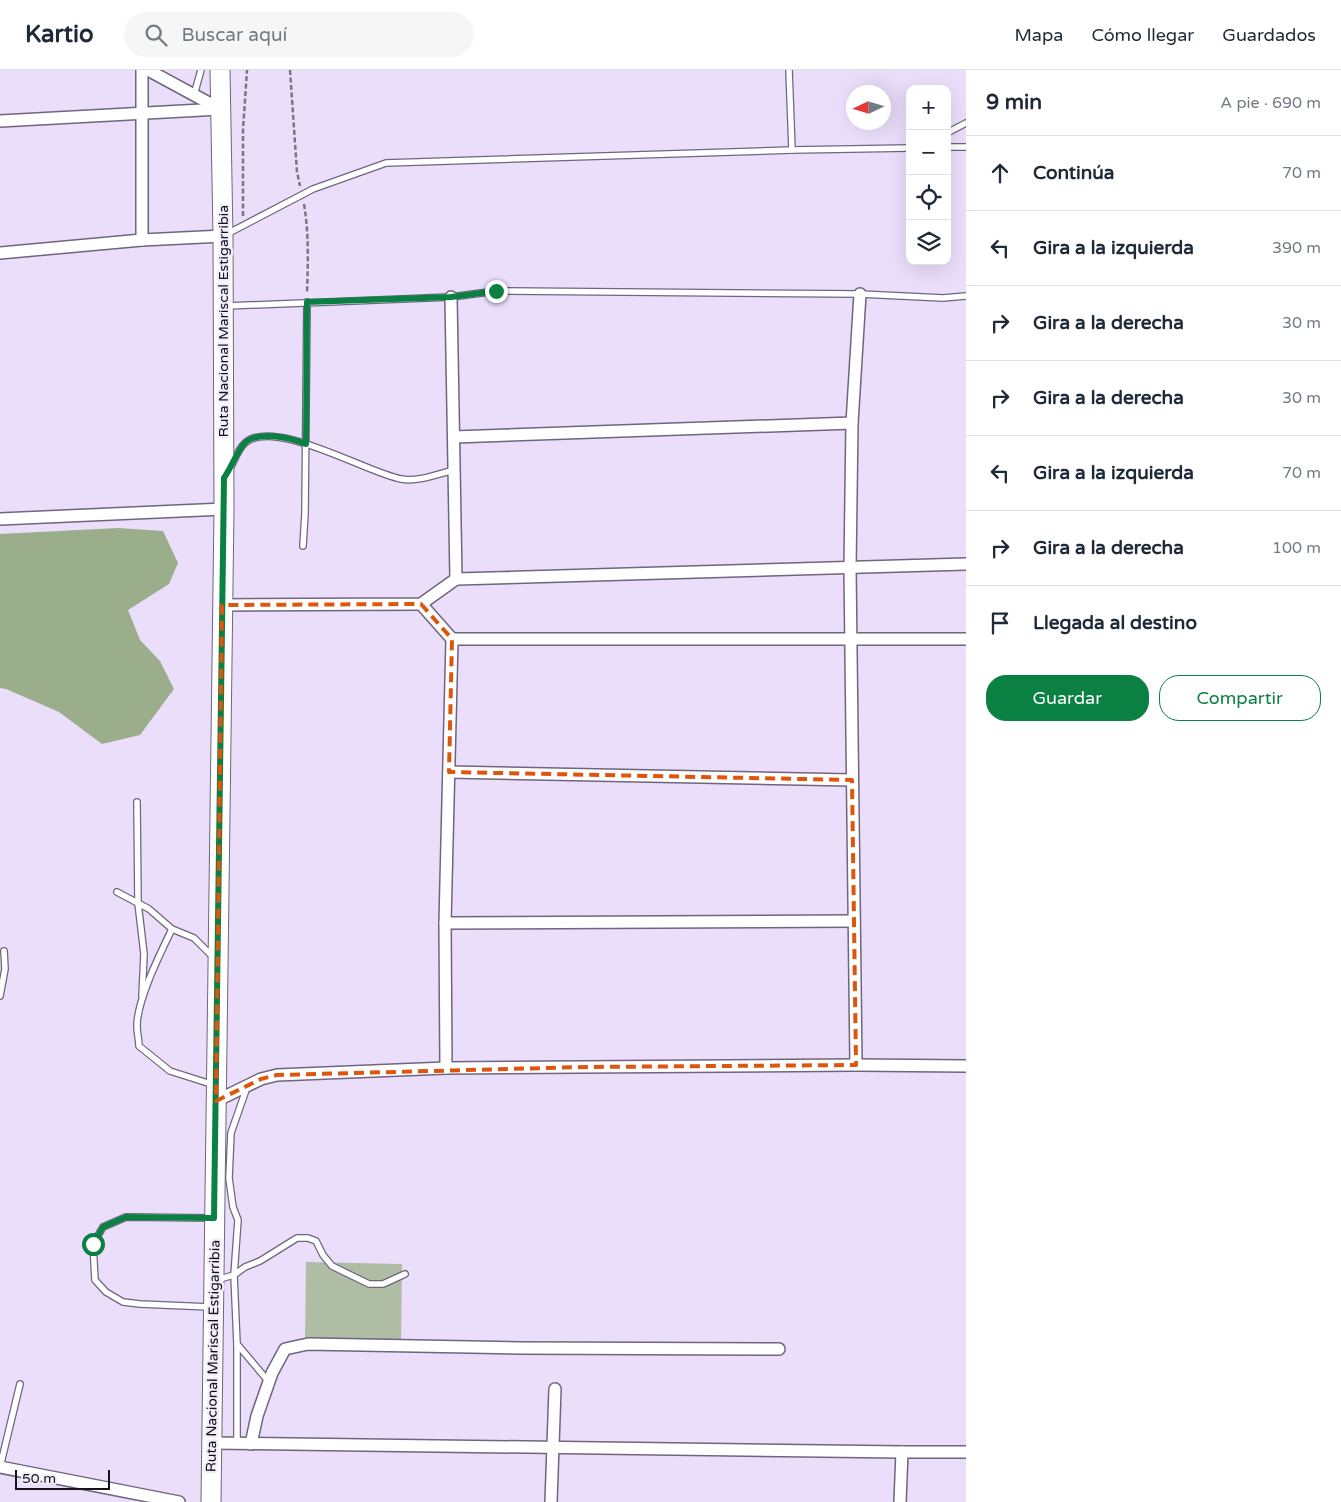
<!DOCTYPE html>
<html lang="es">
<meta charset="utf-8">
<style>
:root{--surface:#fff;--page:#f6f6f7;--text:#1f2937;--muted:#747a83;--line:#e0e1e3;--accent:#0b8043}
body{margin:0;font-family:"Varela Round",sans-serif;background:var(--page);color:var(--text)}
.controls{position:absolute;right:15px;top:15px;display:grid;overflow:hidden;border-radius:10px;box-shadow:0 5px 20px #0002}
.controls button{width:45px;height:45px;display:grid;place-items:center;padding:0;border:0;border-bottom:1px solid var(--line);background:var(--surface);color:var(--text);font:25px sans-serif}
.compass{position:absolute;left:846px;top:15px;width:45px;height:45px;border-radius:50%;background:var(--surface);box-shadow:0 5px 20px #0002;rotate:266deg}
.scale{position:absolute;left:15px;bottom:12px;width:95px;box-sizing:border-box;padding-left:5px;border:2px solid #16111b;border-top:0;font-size:14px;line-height:18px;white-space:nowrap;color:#16111b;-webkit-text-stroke:4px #f3effa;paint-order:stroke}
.stop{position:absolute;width:15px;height:15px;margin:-11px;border:4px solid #0b8043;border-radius:50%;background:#fff}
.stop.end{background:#0b8043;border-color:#fff;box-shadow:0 1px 5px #0008}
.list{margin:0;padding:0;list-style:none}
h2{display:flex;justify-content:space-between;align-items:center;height:65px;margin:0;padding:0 20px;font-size:21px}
h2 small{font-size:16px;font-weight:400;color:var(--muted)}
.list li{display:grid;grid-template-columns:32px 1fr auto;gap:15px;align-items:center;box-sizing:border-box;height:75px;padding:0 20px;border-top:1px solid var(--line)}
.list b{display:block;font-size:19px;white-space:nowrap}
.list em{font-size:16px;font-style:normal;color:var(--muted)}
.actions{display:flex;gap:10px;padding:15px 20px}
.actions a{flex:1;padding:11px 0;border:1px solid var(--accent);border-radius:20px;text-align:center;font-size:18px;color:var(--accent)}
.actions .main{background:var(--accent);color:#fff}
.icon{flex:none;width:28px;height:28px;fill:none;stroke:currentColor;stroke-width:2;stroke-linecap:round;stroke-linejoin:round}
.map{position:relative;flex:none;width:966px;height:1432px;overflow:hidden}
header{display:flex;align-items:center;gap:30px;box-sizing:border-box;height:70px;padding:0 25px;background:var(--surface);border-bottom:1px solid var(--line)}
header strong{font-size:24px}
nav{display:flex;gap:28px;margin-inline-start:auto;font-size:18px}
.search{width:350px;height:45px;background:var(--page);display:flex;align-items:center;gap:12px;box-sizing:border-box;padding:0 18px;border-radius:28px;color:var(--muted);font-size:19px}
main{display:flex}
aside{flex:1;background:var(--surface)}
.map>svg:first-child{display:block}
.green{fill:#aebda3}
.forest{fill:#9bae8c}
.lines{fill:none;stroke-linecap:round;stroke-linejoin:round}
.lane-casing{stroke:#6f657e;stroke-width:8}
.street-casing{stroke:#6f657e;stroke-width:14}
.primary-casing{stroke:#6f657e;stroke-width:21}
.path{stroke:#7c7386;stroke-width:2.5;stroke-dasharray:5 2.5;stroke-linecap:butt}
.lane{stroke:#fff;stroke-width:5.5}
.street{stroke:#fff;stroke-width:11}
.primary{stroke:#fff;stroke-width:19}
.route{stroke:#0b8043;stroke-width:6}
.marked{fill:none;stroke:#de550d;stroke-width:4;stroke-dasharray:10 6;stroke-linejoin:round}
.labels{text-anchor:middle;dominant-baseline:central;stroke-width:5;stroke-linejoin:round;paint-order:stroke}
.street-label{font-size:14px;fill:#16111b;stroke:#f3effa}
</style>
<header>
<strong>Kartio</strong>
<div class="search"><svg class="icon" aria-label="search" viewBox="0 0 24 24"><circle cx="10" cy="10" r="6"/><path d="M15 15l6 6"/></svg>Buscar aquí</div>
<nav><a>Mapa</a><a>Cómo llegar</a><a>Guardados</a></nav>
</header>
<main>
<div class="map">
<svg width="966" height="1432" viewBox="0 0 966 1432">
<rect width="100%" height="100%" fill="#eadefb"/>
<path class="green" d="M 306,1192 L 402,1194 L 401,1274 L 305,1272 Z"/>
<path class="forest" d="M 118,458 L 163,461 L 178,493 L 169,514 L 128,540 L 140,570 L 160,591 L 174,619 L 140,665 L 102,674 L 59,642 L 6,619 L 0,618 L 0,464 Z"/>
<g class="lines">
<g class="lane-casing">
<g id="lane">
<path d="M 789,0 L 792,80"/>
<path d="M 194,25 L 201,0"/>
<path d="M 947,63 L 966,53"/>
<path d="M 947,77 L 966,77"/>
<path d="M 225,165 L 313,119 L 386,93 L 792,80 L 910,78"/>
<path d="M 226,236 L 451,227 L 496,221 L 860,224 L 943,228 L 966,226"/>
<path d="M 230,399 C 234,391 238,379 245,373 C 274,347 367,403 401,409 C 419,412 438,404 454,400"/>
<path d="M 303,476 L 305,443 L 307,232"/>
<path d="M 137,732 L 138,833 L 144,884 L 142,926"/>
<path d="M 117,822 L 149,839 L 172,859 L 194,868 L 213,887"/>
<path d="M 172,859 C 160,884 137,930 137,956 C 137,963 139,970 139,976 L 170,1001 L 214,1015"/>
<path d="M 0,926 L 5,899 L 4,881"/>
<path d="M 216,1210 L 234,1205 L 245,1197 L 260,1191 L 297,1168 L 308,1168 L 316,1171 L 323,1185 L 332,1196 L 369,1214 L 383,1214 L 405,1204"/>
<path d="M 210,1237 L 140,1234 L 123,1232 L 106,1222 L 95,1210 L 93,1174 L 103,1157 L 126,1147 L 212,1148"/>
<path d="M 237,1274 L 269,1312"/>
<path d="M 237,1374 L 237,1274 L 234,1205 L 238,1150 L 233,1137 L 229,1108 L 231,1063 L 247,1017"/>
<path d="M 0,1397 L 20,1314"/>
</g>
</g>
<g class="street-casing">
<g id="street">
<path d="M 142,0 L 142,170"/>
<path d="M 148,0 L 220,39"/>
<path d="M 0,51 L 220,39"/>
<path d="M 0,183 L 142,170 L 223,166"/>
<path d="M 454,367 L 852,353"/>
<path d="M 0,449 L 224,439"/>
<path d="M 456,509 L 966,494"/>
<path d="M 421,534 L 452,569 L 445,853 L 446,998"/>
<path d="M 222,535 L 421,534 L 456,509 L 451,227"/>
<path d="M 452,569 L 966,569"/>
<path d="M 449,702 L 852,710"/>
<path d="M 445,853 L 854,851"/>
<path d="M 856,995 L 850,498 L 852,353 L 860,224"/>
<path d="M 216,1031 L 261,1009 L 277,1005 L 446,998 L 856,995 L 966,996"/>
<path d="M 212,1373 L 902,1382 L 966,1382"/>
<path d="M 251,1374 L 257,1346 L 272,1303 L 285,1279 L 308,1274 L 519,1278 L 779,1279"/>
<path d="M 0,1397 L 179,1432"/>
<path d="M 551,1432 L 555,1319"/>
<path d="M 900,1432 L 902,1382"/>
</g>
</g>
<g class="primary-casing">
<path id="primary" d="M 211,1432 L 224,439 L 223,166 L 220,0"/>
</g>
<g class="path">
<path d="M 290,0 L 297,102 L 300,116"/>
<path d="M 304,134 C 309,164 308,193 307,223"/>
<path d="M 243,146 L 243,60 L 247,0"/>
</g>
<use href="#lane" class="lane"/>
<use href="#street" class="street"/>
<use href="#primary" class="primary"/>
</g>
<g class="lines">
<path class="route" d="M 93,1174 L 103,1157 L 126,1147 L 214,1148 L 224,408 C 231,398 236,384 243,375 C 256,359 291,368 306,374 L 307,232 L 451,227 L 496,221"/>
</g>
<path class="marked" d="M 421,534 L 452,569 L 449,702 L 852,710 L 856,995 L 586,997 L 277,1005 L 261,1009 L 216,1031 L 222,535 Z"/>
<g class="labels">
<g class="street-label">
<text transform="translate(223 251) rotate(-90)">Ruta Nacional Mariscal Estigarribia</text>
<text transform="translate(213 1286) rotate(-89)">Ruta Nacional Mariscal Estigarribia</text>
</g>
</g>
</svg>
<div class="controls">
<button>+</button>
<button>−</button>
<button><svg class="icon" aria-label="locate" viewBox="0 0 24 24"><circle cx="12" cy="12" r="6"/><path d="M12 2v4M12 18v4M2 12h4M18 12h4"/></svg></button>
<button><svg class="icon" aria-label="layers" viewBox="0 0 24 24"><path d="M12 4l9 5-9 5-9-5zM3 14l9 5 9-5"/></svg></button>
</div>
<svg class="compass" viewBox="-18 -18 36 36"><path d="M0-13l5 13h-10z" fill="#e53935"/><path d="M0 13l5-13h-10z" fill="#747a83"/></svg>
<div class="scale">50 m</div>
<div class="stop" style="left:93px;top:1174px"></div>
<div class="stop end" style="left:496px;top:221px"></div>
</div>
<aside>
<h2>9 min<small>A pie · 690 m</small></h2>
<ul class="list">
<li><svg class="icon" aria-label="ahead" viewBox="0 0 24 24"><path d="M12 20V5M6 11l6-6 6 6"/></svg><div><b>Continúa</b></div><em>70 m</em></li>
<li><svg class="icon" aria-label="left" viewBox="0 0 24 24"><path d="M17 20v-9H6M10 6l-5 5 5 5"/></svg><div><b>Gira a la izquierda</b></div><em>390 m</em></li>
<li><svg class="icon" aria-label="right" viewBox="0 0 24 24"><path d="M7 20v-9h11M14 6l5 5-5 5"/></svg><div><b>Gira a la derecha</b></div><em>30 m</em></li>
<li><svg class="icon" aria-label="right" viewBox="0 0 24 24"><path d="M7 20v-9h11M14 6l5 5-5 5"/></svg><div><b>Gira a la derecha</b></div><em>30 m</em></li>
<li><svg class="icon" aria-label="left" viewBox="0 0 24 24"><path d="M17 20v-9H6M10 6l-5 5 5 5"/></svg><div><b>Gira a la izquierda</b></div><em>70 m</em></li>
<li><svg class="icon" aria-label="right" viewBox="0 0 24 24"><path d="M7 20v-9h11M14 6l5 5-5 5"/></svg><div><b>Gira a la derecha</b></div><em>100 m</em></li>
<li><svg class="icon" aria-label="arrive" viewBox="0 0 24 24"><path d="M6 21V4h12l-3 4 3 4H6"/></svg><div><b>Llegada al destino</b></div></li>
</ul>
<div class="actions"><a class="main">Guardar</a><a>Compartir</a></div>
</aside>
</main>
